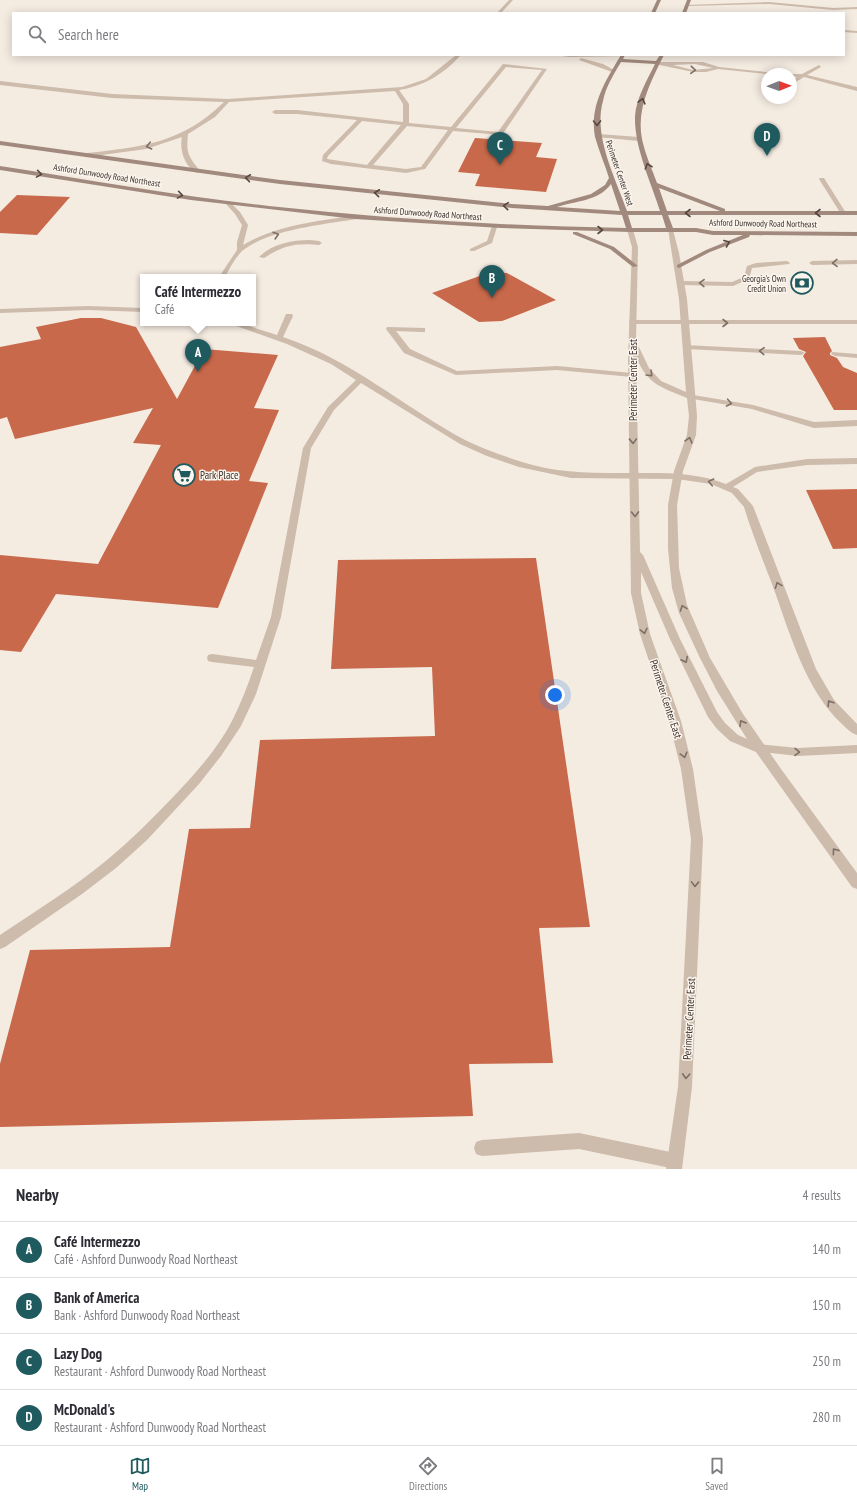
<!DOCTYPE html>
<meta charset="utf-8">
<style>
:root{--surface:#fff;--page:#f7f7f7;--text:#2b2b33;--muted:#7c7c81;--line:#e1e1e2;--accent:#1f5a5e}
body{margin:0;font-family:"PT Sans Narrow",sans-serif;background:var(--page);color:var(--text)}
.compass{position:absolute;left:761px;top:68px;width:36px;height:36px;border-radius:50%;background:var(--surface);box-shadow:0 2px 10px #0003;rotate:89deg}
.you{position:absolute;left:555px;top:695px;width:14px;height:14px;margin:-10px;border:3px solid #fff;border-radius:50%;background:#1a73e8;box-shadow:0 0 0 6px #1a73e833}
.badge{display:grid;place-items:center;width:26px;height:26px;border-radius:50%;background:var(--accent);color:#fff;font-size:13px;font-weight:700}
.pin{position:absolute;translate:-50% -33px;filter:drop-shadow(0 1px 2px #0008)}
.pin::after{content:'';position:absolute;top:21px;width:14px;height:12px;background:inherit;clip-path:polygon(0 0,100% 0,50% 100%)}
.popup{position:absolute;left:140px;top:274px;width:116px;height:52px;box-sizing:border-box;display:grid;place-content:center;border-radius:0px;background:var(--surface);filter:drop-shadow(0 1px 3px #0005);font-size:13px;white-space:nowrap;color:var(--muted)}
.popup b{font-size:15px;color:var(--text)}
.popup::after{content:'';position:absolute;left:50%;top:100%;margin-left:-8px;border:8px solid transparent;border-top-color:var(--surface)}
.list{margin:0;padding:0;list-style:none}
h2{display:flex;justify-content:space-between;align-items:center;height:52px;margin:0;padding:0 16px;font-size:17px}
h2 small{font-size:13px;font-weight:400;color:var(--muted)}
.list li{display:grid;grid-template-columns:26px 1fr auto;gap:12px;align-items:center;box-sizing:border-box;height:56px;padding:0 16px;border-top:1px solid var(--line)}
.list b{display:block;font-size:15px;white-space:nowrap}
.list p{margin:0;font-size:13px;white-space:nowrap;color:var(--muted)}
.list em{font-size:13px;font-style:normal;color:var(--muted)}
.icon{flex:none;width:22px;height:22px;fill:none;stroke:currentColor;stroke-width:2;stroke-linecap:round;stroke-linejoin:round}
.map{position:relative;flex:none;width:857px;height:1169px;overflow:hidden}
.search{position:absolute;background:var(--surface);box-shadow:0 2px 10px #0003;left:12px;right:12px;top:12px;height:44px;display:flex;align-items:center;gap:10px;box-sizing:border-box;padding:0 14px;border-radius:0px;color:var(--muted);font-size:15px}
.sheet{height:276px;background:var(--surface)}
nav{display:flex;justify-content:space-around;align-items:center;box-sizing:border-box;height:56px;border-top:1px solid var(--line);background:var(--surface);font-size:11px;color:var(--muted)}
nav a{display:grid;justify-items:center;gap:2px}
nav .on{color:var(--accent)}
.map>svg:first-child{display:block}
.building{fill:#c8694b}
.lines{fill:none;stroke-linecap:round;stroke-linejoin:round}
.service{fill:#cdbbac;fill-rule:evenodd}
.minor{fill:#cdbbac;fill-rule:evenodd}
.secondary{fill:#a18a7d;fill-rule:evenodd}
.oneway{stroke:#7d6f65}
.oneway2{stroke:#544640}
.labels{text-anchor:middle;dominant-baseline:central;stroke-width:3;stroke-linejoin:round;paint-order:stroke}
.far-street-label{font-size:9px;fill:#3b302b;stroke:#fbf5ee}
.far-poi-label{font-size:9px;fill:#3b302b;stroke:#fbf5ee;text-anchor:end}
.street-label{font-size:11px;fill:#3b302b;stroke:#fbf5ee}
.poi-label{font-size:11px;fill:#3b302b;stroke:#fbf5ee;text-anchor:start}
</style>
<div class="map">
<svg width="857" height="1169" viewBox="0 0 857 1169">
<rect width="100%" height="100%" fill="#f4ebe1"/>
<g class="building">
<path d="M 475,138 L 542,143 L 536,157 L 557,159 L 546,192 L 475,186 L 480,174 L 458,172 Z"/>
<path d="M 17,195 L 70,197 L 37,235 L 0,233 L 0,212 Z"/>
<path d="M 491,272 L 507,273 L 556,300 L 502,321 L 479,322 L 432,293 Z"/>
<path d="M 81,318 L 101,318 L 136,327 L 177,399 L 204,349 L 278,355 L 254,408 L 279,410 L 249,481 L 268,483 L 218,608 L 56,594 L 21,652 L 0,650 L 0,555 L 98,564 L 161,445 L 133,443 L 153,408 L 15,439 L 7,417 L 0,419 L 0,347 L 41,339 L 36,327 Z"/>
<path d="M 825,337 L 832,351 L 830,353 L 830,355 L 837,358 L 843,367 L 857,373 L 857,410 L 834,410 L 803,356 L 806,352 L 799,349 L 793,338 Z"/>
<path d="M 857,489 L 857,548 L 833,549 L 806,490 Z"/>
<path d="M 536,558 L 590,927 L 539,928 L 553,1063 L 469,1064 L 473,1116 L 0,1127 L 0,1064 L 30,950 L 170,947 L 189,829 L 250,828 L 260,740 L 435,736 L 432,667 L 331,669 L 338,560 Z"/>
</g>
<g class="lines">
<g class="service">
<path d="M 509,0 L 513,0 L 501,13 L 497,13 Z"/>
<path d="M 769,2 L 833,8 L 857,7 L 857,9 L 833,10 L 769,4 L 688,6 L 686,5 Z"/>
<path d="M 844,30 L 857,31 L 857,33 L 844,32 Z"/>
<path d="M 456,55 L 461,55 C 444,74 424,86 399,90 L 409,104 L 409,123 L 451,127 L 503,64 L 547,69 L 502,135 L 453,131 L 425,169 L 406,173 L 331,164 L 322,161 L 323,155 L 357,120 L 297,114 L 275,114 L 272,112 L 275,110 L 297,110 L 403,122 L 403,104 L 395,91 L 229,102 L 215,117 L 188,134 C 186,153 188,156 200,171 L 197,173 C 185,167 179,150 182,137 L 146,149 L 87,157 L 84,155 L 87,153 C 143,147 182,143 224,102 L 112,98 L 0,85 L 0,81 L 112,94 L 228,99 L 402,87 L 426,79 ZM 506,67 L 542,70 L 498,132 L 456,128 ZM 362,121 L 401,125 L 367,165 L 327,159 L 328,156 ZM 407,126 L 448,130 L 421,167 L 406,169 L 373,165 Z"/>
<path d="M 555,55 L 625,55 L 623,56 L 569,57 Z"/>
<path d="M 581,58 L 603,64 L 616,71 L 612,72 L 579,60 Z"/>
<path d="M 657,62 L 703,62 L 719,67 L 784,74 L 767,74 L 718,69 L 706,72 L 693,72 L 655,64 ZM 695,64 L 713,68 L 693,70 L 673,65 Z"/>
<path d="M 819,65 L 821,67 L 807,75 L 857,87 L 857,91 L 804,77 L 791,85 L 791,81 L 797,77 L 791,76 L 791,74 L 789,74 L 802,74 Z"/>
<path d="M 598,134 L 639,137 L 642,139 L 639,141 L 596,137 L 595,136 Z"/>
<path d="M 820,178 L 824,178 L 846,213 L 845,214 L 841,214 L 819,179 Z"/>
<path d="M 226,202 L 230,202 L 240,212 L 248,225 L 243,245 C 277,225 319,221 357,215 L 360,217 L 357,219 C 325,224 267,230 242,251 C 235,258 230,268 225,277 L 219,277 L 237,250 L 237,242 L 242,225 L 235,214 L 225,203 Z"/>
<path d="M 492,226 L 497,227 L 492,243 L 474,251 L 470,251 L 470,249 L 487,241 Z"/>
<path d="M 310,240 L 319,241 L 322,243 L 319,245 C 296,243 284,245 264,258 L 259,257 C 272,244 292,240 310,240 Z"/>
<path d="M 857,260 L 857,264 L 812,265 L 809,263 L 812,261 Z"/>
<path d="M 787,261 L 790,263 L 789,264 L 752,268 L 749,279 L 733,286 L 682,285 L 678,283 L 682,281 L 732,282 L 744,277 L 747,266 L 756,263 Z"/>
<path d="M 88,306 L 143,308 L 143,312 L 88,310 L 0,313 L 0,309 Z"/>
<path d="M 286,314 L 292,314 L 293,316 L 283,337 C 350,359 404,407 465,440 C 483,449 503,456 522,462 C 562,475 606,473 648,473 C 674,473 701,474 726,484 L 755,467 L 807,459 L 857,458 L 857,464 L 807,465 L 757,472 L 733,487 L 738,489 L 753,506 L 816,669 L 834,700 L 857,724 L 857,735 C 851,733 847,729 843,725 C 805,691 789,630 772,584 C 762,558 752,533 744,507 L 732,493 L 711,484 L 677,479 L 571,478 L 519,467 L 487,456 L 460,444 L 361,383 L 334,410 L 311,448 L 281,617 L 256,694 L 241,726 L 221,756 L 199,784 L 147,840 L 116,868 L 82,894 L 5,947 L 0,949 L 0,935 C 36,911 73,888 107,860 C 131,840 153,818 175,795 C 196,773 218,748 232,721 C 241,703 248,685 254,667 L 212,662 L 208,661 L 207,658 L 208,655 L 212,654 L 256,660 L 271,617 L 303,448 L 328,407 L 356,380 L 331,364 L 287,344 L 228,323 L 239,323 L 277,335 Z"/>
<path d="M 630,320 L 857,320 L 857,324 L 633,324 L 629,322 Z"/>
<path d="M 387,327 L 425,328 L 425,332 L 422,332 L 396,331 L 410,349 L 457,371 L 557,366 L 632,373 L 636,375 L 632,377 L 557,370 L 456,375 L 404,353 L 386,329 Z"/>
<path d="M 684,345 L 801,351 L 805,353 L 801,355 L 687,349 L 684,349 Z"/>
<path d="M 832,352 L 857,354 L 857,358 L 835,356 L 831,354 Z"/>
<path d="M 687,394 L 753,405 L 814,422 L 857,420 L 857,426 L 814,428 L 752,409 L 687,398 Z"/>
<path d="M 758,744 L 798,748 L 857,745 L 857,753 L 798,756 L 754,751 L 752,748 L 754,745 Z"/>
<path d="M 579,1133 L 675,1153 L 681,1155 L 683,1161 L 681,1167 L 675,1169 L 579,1149 L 482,1156 L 476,1154 L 474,1148 L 476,1142 L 482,1140 Z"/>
</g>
<path class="minor" d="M 628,229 L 633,230 L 638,247 L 636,341 L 649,368 L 661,381 L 686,392 L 679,299 L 668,229 L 673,230 L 679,253 L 687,299 L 697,416 L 696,435 L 683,471 L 677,505 L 679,568 L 687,605 L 710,658 L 743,714 L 781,769 L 857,873 L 857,889 L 852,887 L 756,752 L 730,741 L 717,729 L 708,717 L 670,639 L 641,572 L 641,593 L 650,634 L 681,721 L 693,769 L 703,839 L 692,1087 L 682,1169 L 666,1169 L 678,1087 L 691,839 L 681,769 L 669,721 L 640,634 L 631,593 L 628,360 L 632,247 L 627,230 ZM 636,357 C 648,385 661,387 687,398 L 689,416 L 687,435 L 674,471 L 668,505 L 668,549 L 672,588 L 679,613 L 700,658 L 717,691 L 747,739 L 738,735 L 725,723 L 717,712 L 680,639 L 643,555 L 640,552 Z"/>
<g class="secondary">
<path d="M 657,0 L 661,0 L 655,13 L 651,13 Z"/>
<path d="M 687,0 L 691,0 L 686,13 L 682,13 Z"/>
<path d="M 621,55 L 625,55 L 623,59 L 656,61 L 660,55 L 664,55 C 651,81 636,109 642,139 C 645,154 652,169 657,183 L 725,209 L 725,211 L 857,211 L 857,215 L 668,215 L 673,228 L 696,228 L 713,231 L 857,232 L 857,236 L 750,235 L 749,237 L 710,252 L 679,268 L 677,267 L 677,265 L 706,250 L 743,235 L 713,235 L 696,232 L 630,232 L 501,228 L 355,219 L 191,200 L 0,170 L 0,166 C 90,180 179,196 269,206 C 388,219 507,226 626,228 L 622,215 L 512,208 L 280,184 L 0,145 L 0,141 L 280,180 L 512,204 L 548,206 L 591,194 L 605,185 L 609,178 C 605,165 599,151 595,137 C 589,106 606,80 621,55 ZM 621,62 L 655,64 C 647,80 636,99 635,116 C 634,147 651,182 660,211 L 627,211 C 615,177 593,136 603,101 C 606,86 614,74 621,62 ZM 611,184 L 620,211 L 557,207 C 575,201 599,201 611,184 ZM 659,188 L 720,211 L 667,211 ZM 628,215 L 662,215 L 666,228 L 632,228 Z"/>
<path d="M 573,232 L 577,232 L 614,247 L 638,266 L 633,267 L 610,249 L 573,234 Z"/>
</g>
</g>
<defs><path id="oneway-chevron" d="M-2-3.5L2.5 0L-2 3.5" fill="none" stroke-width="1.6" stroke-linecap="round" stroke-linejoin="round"/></defs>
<g class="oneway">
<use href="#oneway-chevron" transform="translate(693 70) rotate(4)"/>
<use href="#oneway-chevron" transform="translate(149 146) rotate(168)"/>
<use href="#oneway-chevron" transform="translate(276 235) rotate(-17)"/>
<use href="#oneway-chevron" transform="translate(835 263) rotate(179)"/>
<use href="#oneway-chevron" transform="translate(702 283) rotate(-179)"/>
<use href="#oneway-chevron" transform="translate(725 323)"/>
<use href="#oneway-chevron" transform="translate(762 351) rotate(-177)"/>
<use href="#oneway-chevron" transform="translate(650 374) rotate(45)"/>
<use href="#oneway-chevron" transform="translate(729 403) rotate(10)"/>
<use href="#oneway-chevron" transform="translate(689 440) rotate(-74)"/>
<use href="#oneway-chevron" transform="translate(633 441) rotate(88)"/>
<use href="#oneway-chevron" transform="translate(711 482) rotate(-168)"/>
<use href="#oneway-chevron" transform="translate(635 514) rotate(89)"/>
<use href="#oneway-chevron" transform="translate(778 585) rotate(-111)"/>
<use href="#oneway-chevron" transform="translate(683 608) rotate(-110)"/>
<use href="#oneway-chevron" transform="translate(644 631) rotate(76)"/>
<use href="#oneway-chevron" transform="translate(685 660) rotate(63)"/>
<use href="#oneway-chevron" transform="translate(830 703) rotate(-122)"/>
<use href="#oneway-chevron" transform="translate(742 723) rotate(-121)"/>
<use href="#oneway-chevron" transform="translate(797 752) rotate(1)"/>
<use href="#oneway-chevron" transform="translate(684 755) rotate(75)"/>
<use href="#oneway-chevron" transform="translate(835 851) rotate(-126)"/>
<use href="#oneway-chevron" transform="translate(695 884) rotate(92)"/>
<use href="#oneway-chevron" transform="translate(686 1076) rotate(93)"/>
</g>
<g class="oneway2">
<use href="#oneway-chevron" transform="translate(642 101) rotate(-75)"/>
<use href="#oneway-chevron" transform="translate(597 123) rotate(89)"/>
<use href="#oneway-chevron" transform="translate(648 166) rotate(-109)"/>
<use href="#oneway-chevron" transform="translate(39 174) rotate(9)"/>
<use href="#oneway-chevron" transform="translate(248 178) rotate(-172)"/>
<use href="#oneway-chevron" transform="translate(377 193) rotate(-174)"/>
<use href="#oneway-chevron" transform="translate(180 195) rotate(9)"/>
<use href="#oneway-chevron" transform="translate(506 206) rotate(-175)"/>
<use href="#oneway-chevron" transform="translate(688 213) rotate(180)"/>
<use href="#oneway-chevron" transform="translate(818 213) rotate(-180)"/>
<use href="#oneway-chevron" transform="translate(600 230)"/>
<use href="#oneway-chevron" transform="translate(727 243) rotate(-21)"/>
</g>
<defs>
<g id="bank-ring" transform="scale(1.15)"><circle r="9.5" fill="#fbf5ee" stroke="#1f5a5e" stroke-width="1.5"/><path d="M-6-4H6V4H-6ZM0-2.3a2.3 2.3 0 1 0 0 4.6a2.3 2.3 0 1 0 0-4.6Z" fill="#1f5a5e"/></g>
<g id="supermarket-ring" transform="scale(1.15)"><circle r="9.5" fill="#fbf5ee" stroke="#1f5a5e" stroke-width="1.5"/><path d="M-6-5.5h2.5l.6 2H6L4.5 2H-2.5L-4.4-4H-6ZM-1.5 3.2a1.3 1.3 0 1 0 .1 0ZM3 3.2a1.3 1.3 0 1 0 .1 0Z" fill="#1f5a5e"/></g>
</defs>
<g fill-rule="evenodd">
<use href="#bank-ring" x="802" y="283"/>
<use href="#supermarket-ring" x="184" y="475"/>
</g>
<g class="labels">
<g class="far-street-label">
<text transform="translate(620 173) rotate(71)">Perimeter Center West</text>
<text transform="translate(107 175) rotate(9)">Ashford Dunwoody Road Northeast</text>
<text transform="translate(428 213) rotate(4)">Ashford Dunwoody Road Northeast</text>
<text transform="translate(763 223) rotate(1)">Ashford Dunwoody Road Northeast</text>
</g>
<g class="far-poi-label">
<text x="786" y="278">Georgia's Own<tspan x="786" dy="10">Credit Union</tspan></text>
</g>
<g class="street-label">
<text transform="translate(633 380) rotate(-90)">Perimeter Center East</text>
<text transform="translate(666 699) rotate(72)">Perimeter Center East</text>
<text transform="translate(689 1019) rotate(-87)">Perimeter Center East</text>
</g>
<g class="poi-label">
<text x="200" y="475">Park Place</text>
</g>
</g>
</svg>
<svg class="compass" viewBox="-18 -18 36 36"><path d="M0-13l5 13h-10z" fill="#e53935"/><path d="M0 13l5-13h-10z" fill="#7c7c81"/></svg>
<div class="you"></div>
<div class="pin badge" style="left:198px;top:372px">A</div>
<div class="popup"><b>Café Intermezzo</b>Café</div>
<div class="pin badge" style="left:492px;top:298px">B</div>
<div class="pin badge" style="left:500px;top:165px">C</div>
<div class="pin badge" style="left:767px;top:156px">D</div>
<div class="search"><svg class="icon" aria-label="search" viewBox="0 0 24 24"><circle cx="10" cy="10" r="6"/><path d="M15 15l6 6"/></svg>Search here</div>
</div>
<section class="sheet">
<h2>Nearby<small>4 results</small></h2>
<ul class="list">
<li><span class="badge">A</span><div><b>Café Intermezzo</b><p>Café · Ashford Dunwoody Road Northeast</p></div><em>140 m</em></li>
<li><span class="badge">B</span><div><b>Bank of America</b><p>Bank · Ashford Dunwoody Road Northeast</p></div><em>150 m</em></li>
<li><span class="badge">C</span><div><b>Lazy Dog</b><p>Restaurant · Ashford Dunwoody Road Northeast</p></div><em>250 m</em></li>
<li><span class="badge">D</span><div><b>McDonald's</b><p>Restaurant · Ashford Dunwoody Road Northeast</p></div><em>280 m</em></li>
</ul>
</section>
<nav>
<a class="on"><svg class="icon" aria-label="map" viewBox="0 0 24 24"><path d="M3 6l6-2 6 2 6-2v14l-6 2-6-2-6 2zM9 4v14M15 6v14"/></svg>Map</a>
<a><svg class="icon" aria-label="directions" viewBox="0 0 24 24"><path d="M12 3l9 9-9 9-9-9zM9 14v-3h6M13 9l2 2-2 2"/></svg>Directions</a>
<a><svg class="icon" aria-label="saved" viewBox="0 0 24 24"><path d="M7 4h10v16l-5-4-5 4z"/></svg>Saved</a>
</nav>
